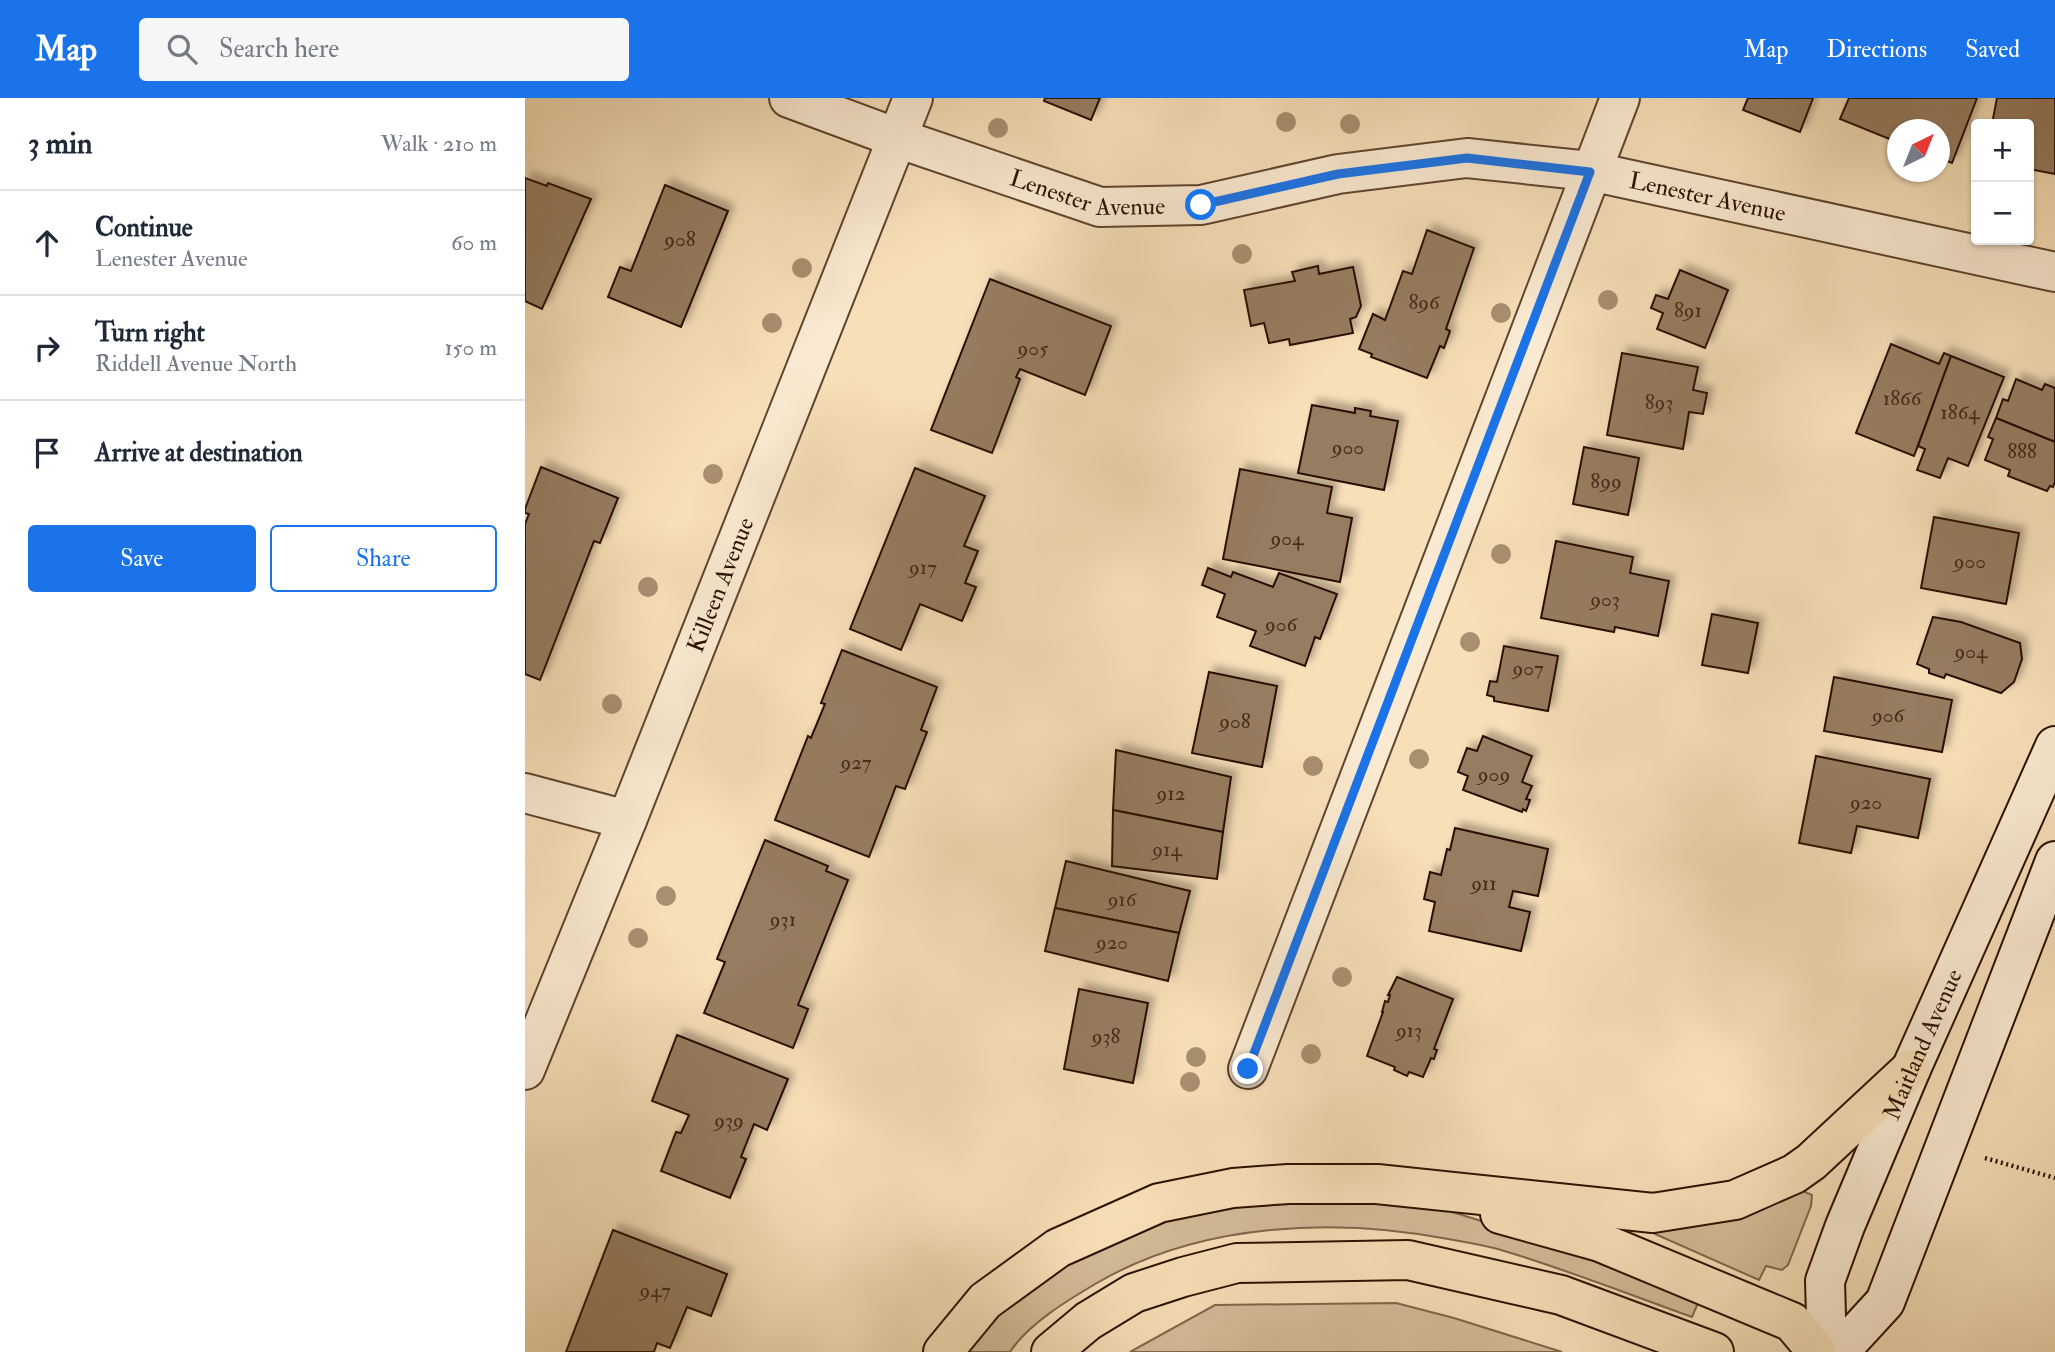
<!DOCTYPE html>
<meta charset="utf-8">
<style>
:root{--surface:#fff;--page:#f6f6f7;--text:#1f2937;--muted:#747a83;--line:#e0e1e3;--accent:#1a73e8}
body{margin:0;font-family:"IM FELL Double Pica",serif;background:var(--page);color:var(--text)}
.controls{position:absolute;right:21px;top:21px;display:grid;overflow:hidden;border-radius:7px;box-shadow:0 2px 5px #0004}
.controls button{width:63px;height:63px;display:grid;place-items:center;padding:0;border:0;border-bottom:2px solid var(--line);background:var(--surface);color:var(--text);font:35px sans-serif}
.compass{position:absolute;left:1362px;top:21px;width:63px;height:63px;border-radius:50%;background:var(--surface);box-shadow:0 2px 5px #0004;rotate:43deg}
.stop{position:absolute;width:21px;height:21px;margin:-16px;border:5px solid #1a73e8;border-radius:50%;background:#fff}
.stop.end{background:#1a73e8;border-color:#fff;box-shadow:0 2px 7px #0008}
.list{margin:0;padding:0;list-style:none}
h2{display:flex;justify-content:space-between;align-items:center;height:91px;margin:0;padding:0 28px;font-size:30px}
h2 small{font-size:23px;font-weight:400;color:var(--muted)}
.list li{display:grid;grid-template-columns:46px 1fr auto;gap:21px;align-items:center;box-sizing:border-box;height:105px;padding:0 28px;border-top:2px solid var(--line)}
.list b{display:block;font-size:26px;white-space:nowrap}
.list p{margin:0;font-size:23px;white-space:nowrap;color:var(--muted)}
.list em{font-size:23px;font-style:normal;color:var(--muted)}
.actions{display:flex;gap:14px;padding:21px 28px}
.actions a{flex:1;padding:16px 0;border:2px solid var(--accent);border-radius:7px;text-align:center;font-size:24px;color:var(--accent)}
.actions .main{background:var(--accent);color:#fff}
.icon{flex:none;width:38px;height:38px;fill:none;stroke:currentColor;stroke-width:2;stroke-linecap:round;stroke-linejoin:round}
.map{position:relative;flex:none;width:1530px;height:1254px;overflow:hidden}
header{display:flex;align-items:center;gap:42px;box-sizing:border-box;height:98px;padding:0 35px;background:var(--accent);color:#fff}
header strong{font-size:33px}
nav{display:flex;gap:38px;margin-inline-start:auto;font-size:24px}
.search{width:490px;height:63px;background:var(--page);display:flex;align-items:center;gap:18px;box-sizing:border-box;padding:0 24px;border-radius:7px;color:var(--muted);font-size:26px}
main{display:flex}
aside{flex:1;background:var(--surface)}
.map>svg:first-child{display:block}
.green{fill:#d4bc99;stroke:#80664c;stroke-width:2}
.building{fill:#967c60;stroke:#2c1100;stroke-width:2;filter:url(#shadow)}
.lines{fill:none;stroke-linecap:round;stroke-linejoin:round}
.minor-casing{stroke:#5f442e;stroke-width:42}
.tertiary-casing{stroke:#5f442e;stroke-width:42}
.secondary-casing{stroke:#2c1100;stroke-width:42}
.motorway-casing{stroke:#2c1100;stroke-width:42}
.path{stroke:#2c1100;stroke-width:4.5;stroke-dasharray:2 3.5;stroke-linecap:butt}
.minor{stroke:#faead1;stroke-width:38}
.tertiary{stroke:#faead1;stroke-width:38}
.secondary{stroke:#faead1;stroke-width:38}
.motorway{stroke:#f7dfb8;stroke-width:38}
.tree{fill:#a88f70}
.route{stroke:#1a73e8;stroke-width:9}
.labels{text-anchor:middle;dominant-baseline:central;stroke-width:6;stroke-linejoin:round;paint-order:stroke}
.number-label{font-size:21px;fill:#462c18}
.street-label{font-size:24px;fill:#2c1100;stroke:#faead1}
</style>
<header>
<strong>Map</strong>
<div class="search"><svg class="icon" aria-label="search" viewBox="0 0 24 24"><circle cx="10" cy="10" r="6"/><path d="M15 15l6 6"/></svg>Search here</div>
<nav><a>Map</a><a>Directions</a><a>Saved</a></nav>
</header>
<main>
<aside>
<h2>3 min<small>Walk · 210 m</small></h2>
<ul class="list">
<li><svg class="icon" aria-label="ahead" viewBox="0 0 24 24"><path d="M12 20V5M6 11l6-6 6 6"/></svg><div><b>Continue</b><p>Lenester Avenue</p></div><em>60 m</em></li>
<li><svg class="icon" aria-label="right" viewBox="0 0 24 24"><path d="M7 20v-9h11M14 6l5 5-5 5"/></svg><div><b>Turn right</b><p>Riddell Avenue North</p></div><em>150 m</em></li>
<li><svg class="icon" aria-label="arrive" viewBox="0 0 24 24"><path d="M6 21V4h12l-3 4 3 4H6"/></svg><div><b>Arrive at destination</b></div></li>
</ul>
<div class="actions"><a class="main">Save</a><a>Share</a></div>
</aside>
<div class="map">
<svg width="1530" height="1254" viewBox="0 0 1530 1254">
<defs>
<filter id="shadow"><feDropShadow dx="6" dy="-6" stdDeviation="3.5" flood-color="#0004"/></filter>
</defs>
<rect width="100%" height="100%" fill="#f7dfb8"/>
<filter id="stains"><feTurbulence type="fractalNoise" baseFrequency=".00286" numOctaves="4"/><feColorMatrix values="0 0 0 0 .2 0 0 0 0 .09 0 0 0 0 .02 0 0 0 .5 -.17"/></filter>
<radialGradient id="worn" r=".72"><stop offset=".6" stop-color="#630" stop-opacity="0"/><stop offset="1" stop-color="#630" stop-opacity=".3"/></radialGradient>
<g class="green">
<path d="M 1269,1089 L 1287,1097 L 1286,1108 L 1263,1167 L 1257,1172 L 1241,1168 L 1234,1182 L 1130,1136 L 1136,1124 Z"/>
<path d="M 808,1104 L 864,1104 L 921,1112 L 1040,1149 L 1173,1205 L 1167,1219 C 1103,1196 1040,1171 976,1152 C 961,1147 944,1145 929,1142 C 812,1119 676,1124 572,1185 C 543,1202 503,1226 485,1254 L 439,1254 L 484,1205 L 555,1157 L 628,1126 L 665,1116 L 703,1109 Z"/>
<path d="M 871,1205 L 929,1220 L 1037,1254 L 605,1254 L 690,1207 Z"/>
</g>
<g class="building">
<path d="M 520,0 L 575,0 L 566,22 L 519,3 Z"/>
<path d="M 1223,0 L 1288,0 L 1275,34 L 1218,12 Z"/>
<path d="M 1324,0 L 1452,0 L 1427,65 L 1414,60 L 1414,32 L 1372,32 L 1372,44 L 1315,21 Z"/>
<path d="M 1472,0 L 1530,0 L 1530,76 L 1504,71 L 1504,26 L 1467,26 Z"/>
<path d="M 0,80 L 22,88 L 23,85 L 66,101 L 17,211 L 0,203 Z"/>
<path d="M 140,87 L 203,113 L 156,229 L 83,199 L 95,169 L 106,173 Z"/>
<path d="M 902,132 L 949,150 L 921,231 L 925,233 L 919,250 L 915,248 L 902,280 L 846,259 L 847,256 L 834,251 L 848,216 L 860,222 L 878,173 L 887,176 Z"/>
<path d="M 793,168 L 794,176 L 828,169 L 836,208 L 831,219 L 825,221 L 828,235 L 765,247 L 764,241 L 744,245 L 739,225 L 726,228 L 719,192 L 770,183 L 767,174 Z"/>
<path d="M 1155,172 L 1203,192 L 1180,250 L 1132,231 L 1138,215 L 1126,210 L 1131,197 L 1143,201 Z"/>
<path d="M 465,181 L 586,228 L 560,297 L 495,271 L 491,279 L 495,281 L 467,355 L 406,332 Z"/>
<path d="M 1366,246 L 1414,266 L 1419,255 L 1426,258 L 1389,358 L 1331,335 Z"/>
<path d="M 1097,255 L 1173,269 L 1168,292 L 1182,295 L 1178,316 L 1164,314 L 1158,351 L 1082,337 Z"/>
<path d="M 1426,258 L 1479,279 L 1443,368 L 1423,360 L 1415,380 L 1392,372 L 1400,351 L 1393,348 Z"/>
<path d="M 1491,281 L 1517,292 L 1520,286 L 1530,290 L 1530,344 L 1471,320 L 1478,301 L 1483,303 Z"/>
<path d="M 787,307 L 830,315 L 830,310 L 846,313 L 845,318 L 873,323 L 859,392 L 773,375 Z"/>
<path d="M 1471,320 L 1530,344 L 1530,384 L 1528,389 L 1525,388 L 1522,393 L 1483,378 L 1485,372 L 1460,362 L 1468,341 L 1463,339 Z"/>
<path d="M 1059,349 L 1114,360 L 1103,417 L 1048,406 Z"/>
<path d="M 16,369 L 93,400 L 75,445 L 69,443 L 15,582 L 0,576 L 0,426 L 4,416 L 0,415 L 0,411 Z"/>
<path d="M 390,370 L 460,398 L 439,448 L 453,453 L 440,485 L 451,489 L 437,523 L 395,506 L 376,552 L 325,531 Z"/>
<path d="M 715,371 L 807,389 L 802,415 L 827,420 L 815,484 L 698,461 Z"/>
<path d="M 1409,419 L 1494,435 L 1481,506 L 1396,490 Z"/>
<path d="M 1031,443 L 1108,459 L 1105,475 L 1144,483 L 1133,538 L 1090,529 L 1089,534 L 1016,520 Z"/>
<path d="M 683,470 L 706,479 L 708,474 L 748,489 L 754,475 L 812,496 L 795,541 L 790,539 L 780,568 L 725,548 L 731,533 L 692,519 L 700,496 L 677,487 Z"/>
<path d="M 1187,516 L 1233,525 L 1223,575 L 1177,567 Z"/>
<path d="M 1408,519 L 1436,524 L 1495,545 L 1497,561 L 1489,584 L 1476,595 L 1421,576 L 1419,580 L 1404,575 L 1404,571 L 1392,566 Z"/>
<path d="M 979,548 L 1033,558 L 1023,613 L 969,603 L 969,599 L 962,597 L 965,583 L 972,584 Z"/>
<path d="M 317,552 L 412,589 L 396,632 L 402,634 L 380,691 L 371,688 L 344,759 L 250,722 L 283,638 L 286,640 L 300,606 L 296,605 Z"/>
<path d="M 684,574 L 752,588 L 737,669 L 667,655 Z"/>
<path d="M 1309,579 L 1427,602 L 1417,654 L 1299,633 Z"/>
<path d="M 958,638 L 1007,658 L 997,684 L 1007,688 L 1001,701 L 1005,702 L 1001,713 L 998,711 L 997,714 L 938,692 L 943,678 L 933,674 L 942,650 L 952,653 Z"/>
<path d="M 591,652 L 706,679 L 698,734 L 588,712 Z"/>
<path d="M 1291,658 L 1405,681 L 1393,740 L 1332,728 L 1326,755 L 1274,745 Z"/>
<path d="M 588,712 L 698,734 L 692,781 L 587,768 Z"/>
<path d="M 930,730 L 1023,751 L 1013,798 L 988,793 L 984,809 L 1005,814 L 996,853 L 904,833 L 910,804 L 899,801 L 905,774 L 916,777 L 922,751 L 925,752 Z"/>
<path d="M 240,742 L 303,768 L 301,773 L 323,782 L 273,907 L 283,911 L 268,950 L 179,915 L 200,864 L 192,861 Z"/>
<path d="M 541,763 L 665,793 L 654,835 L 530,810 Z"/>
<path d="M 530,810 L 654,835 L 643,883 L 520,853 Z"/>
<path d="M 872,879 L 928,901 L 909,951 L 912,952 L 909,961 L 906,960 L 898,979 L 884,974 L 882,978 L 869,972 L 870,969 L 842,958 L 858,914 L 857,914 L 860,903 L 863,904 L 865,897 L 863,897 Z"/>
<path d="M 554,891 L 623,905 L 608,985 L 539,971 Z"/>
<path d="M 152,937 L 263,981 L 242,1032 L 229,1026 L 216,1059 L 221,1061 L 205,1100 L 136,1073 L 151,1034 L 156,1035 L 164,1017 L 127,1003 Z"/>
<path d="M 88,1132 L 202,1176 L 186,1218 L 162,1209 L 145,1250 L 132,1245 L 129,1254 L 41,1254 Z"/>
</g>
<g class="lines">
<g class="minor-casing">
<g id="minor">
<path d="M 0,695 L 102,722"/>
<path d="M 723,971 L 1095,0"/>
<path id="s1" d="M 0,972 L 102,722 L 388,0"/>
</g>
</g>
<g class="tertiary-casing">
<g id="tertiary">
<path id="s2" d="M 264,0 L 372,40 L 575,109 L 676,107 L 813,76 L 942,60 L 1065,73 L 1530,174"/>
</g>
</g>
<g class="secondary-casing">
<g id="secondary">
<path id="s3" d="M 1302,1254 L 1300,1183 L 1320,1128 L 1386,971 L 1530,648"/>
<path d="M 1314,1254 L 1360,1204 L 1530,763"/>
</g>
</g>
<g class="motorway-casing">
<g id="motorway">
<path d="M 975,1116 L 1075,1144 L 1267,1224 L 1292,1254"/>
<path d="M 418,1254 L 460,1203 L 533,1150 L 634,1105 L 708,1090 L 763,1086 L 852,1086 L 1128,1115 L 1210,1102 L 1269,1076 L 1286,1064 L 1386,971"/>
<path d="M 526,1254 L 563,1223 L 609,1195 L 658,1179 L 712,1165 L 883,1162 L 1036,1197 L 1189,1254"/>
</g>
</g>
<path class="path" d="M 1460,1060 L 1530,1080"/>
<use href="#minor" class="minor"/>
<use href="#tertiary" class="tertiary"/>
<use href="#secondary" class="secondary"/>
<use href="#motorway" class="motorway"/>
</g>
<g class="tree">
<circle cx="761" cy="24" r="10"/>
<circle cx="825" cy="26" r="10"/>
<circle cx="473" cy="30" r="10"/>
<circle cx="717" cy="156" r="10"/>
<circle cx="277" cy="170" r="10"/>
<circle cx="1083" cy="202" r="10"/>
<circle cx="976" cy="215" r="10"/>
<circle cx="247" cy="225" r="10"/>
<circle cx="188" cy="376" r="10"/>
<circle cx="976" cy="456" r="10"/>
<circle cx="123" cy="489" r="10"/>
<circle cx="945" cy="544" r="10"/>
<circle cx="87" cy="606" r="10"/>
<circle cx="894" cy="661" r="10"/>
<circle cx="788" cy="668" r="10"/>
<circle cx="141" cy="798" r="10"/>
<circle cx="113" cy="840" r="10"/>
<circle cx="817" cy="879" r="10"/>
<circle cx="786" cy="956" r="10"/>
<circle cx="671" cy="959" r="10"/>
<circle cx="665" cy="984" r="10"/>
</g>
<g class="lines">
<path class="route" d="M 676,107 L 813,76 L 942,60 L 1065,74 L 723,971"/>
</g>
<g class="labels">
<g class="number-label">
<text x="155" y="141">908</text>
<text x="899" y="204">896</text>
<text x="1163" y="212">891</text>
<text x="508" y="250">905</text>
<text x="1377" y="300">1866</text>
<text x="1134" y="304">893</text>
<text x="1435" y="314">1864</text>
<text x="823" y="349">900</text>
<text x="1497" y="353">888</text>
<text x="1081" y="383">899</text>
<text x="762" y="440">904</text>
<text x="1445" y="463">900</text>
<text x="398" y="469">917</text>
<text x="1080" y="501">903</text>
<text x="756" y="526">906</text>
<text x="1446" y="553">904</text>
<text x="1003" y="570">907</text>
<text x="1363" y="617">906</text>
<text x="710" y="623">908</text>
<text x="331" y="664">927</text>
<text x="969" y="676">909</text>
<text x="646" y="695">912</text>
<text x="1341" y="704">920</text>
<text x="642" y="751">914</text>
<text x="959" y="785">911</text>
<text x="597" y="801">916</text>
<text x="258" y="821">931</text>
<text x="587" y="844">920</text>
<text x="884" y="932">913</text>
<text x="581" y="938">938</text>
<text x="204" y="1022">939</text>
<text x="130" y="1192">947</text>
</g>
<g class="street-label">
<text stroke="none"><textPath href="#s2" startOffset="315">Lenester Avenue</textPath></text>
<text stroke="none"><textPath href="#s2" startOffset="945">Lenester Avenue</textPath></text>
<text stroke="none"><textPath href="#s1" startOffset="523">Killeen Avenue</textPath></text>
<text stroke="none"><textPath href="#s3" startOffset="327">Maitland Avenue</textPath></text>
</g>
</g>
<rect width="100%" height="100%" filter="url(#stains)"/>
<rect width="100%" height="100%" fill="url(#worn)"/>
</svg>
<div class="controls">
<button>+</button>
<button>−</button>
</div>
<svg class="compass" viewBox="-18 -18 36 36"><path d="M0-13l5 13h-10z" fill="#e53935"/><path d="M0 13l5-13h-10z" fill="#747a83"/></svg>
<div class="stop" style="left:676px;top:107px"></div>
<div class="stop end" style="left:723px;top:971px"></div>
</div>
</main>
